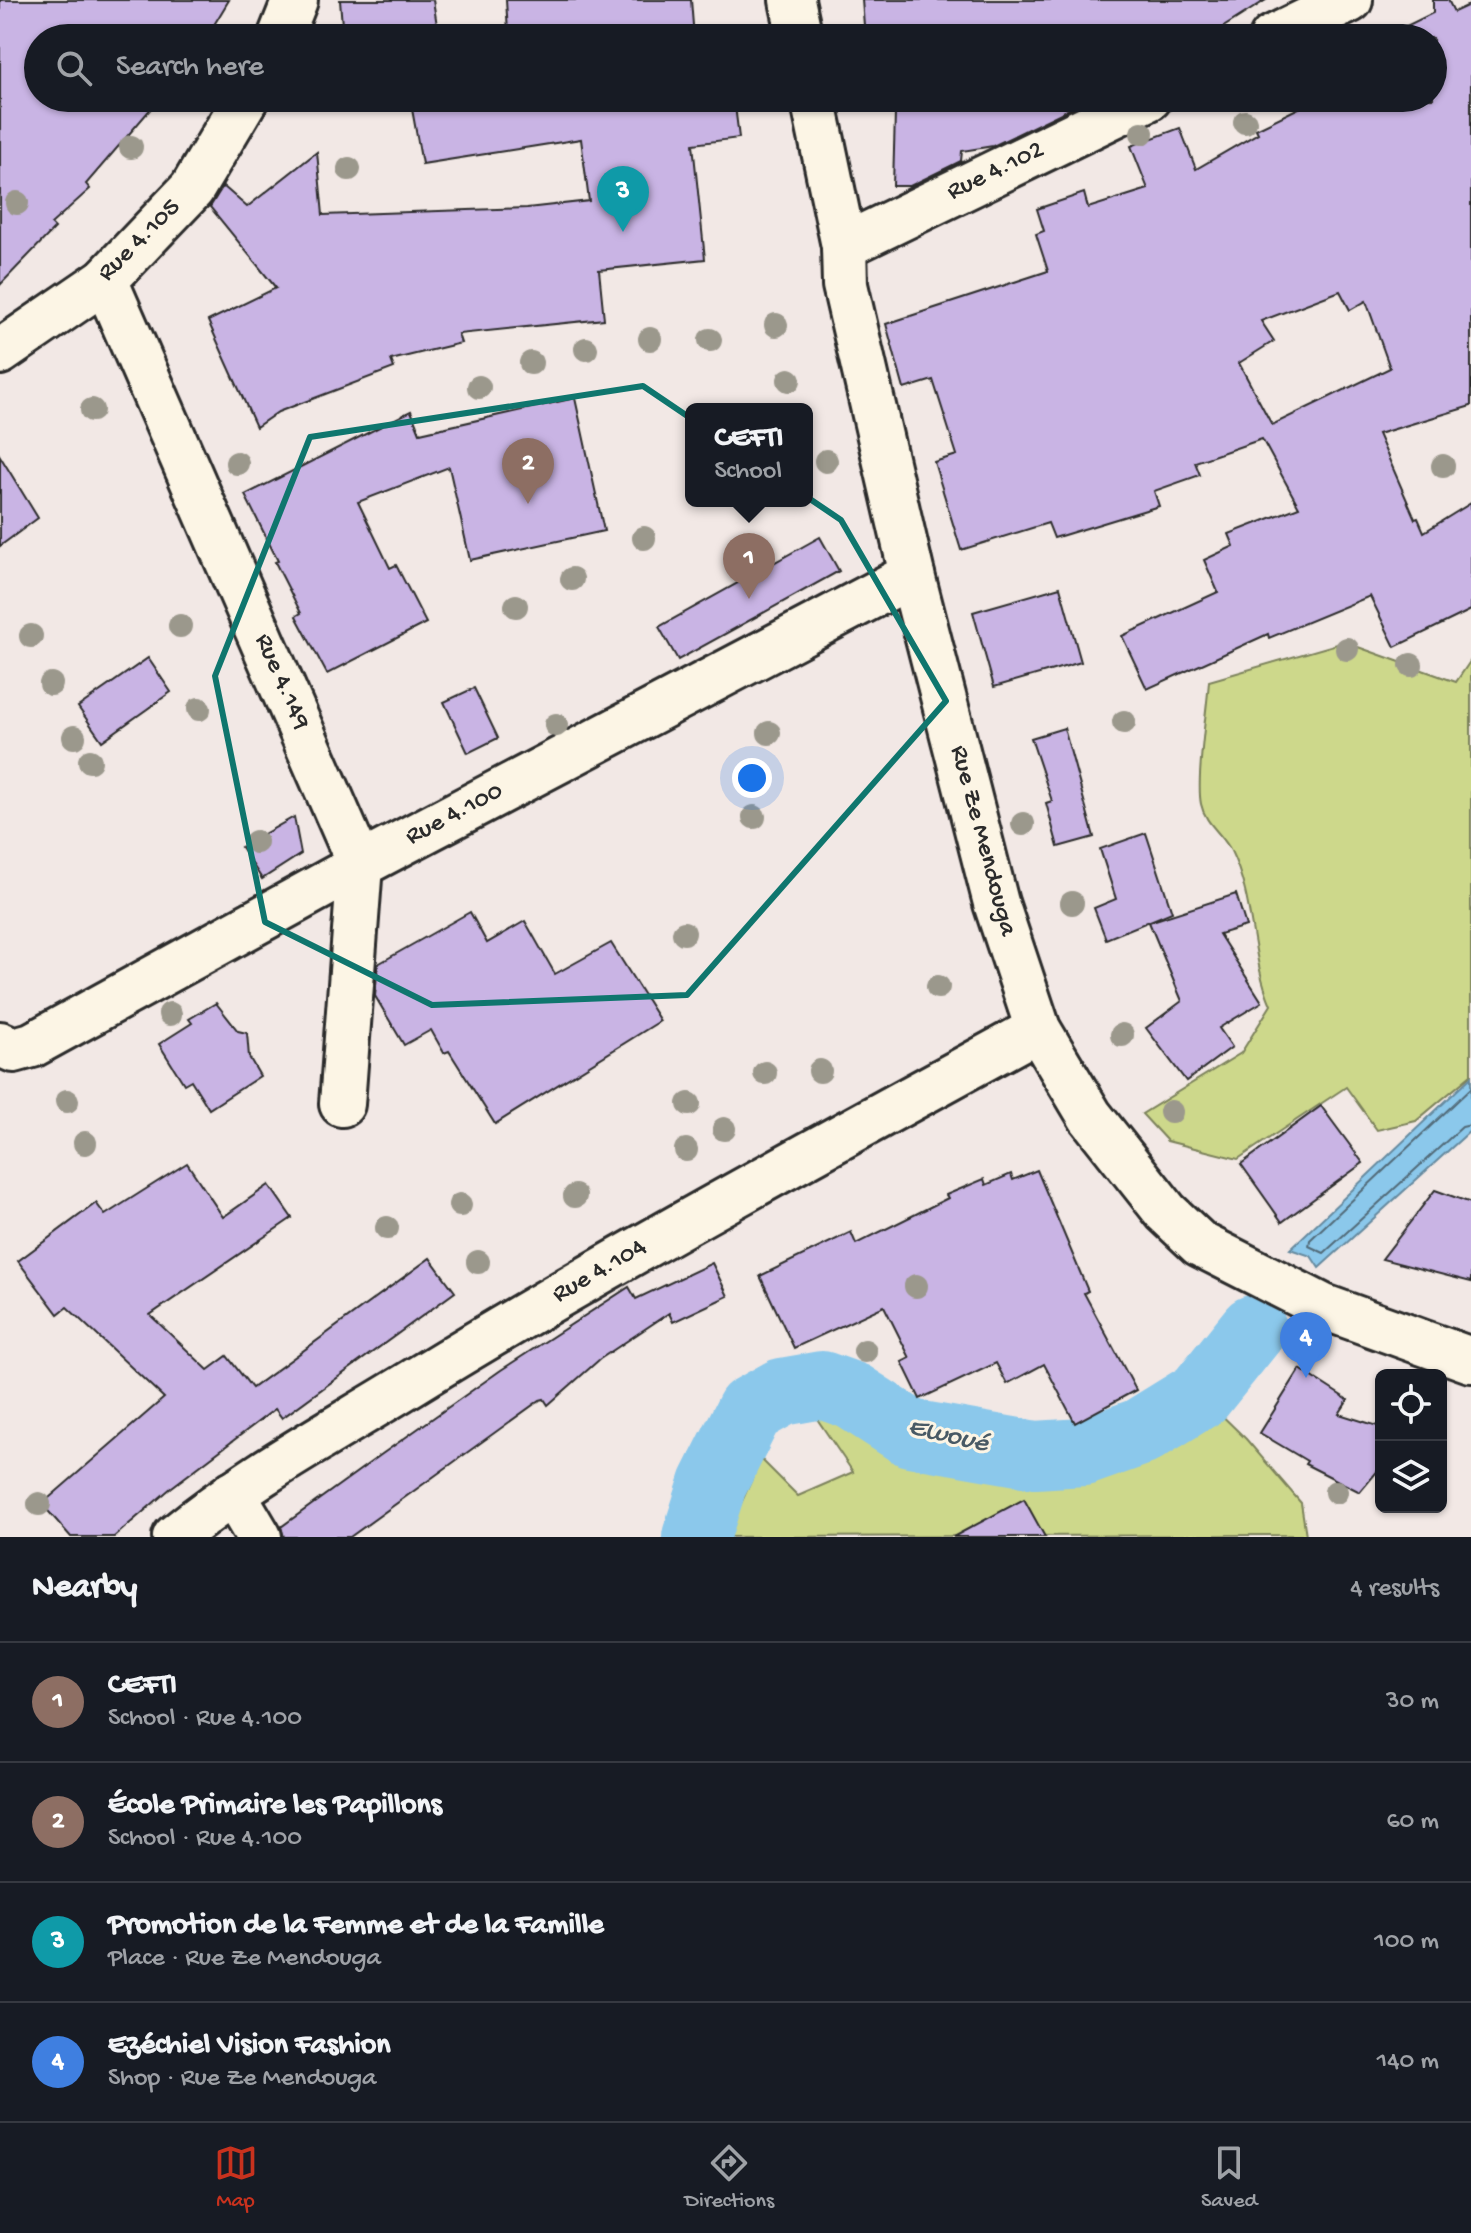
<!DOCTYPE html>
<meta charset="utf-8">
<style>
:root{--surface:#171b24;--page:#20242c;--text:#f1f3f6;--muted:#9ea1a6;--line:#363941;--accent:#c8321e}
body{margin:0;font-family:"Gochi Hand",sans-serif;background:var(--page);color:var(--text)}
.controls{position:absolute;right:24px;bottom:24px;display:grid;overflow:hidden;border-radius:12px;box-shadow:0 2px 6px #0004}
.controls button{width:72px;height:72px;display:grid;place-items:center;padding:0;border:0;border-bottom:2px solid var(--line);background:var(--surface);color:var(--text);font:40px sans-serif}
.you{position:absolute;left:752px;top:778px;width:28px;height:28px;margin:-20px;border:6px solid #fff;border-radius:50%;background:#1a73e8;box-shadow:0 0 0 12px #1a73e833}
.badge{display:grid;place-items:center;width:52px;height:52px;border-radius:50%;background:var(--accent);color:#fff;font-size:26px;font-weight:700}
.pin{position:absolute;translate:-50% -66px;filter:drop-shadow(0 2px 4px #0008)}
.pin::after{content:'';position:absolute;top:42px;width:28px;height:24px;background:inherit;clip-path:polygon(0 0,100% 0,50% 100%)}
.popup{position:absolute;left:685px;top:403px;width:128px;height:104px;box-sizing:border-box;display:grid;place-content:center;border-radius:12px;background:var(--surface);filter:drop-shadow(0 2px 6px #0005);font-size:26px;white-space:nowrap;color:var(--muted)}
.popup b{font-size:30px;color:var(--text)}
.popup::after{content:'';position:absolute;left:50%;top:100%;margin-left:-16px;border:16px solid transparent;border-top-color:var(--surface)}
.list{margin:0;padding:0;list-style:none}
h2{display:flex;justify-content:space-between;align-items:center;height:104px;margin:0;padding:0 32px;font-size:34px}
h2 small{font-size:26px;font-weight:400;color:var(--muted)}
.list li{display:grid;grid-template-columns:52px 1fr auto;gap:24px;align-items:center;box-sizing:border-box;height:120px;padding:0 32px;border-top:2px solid var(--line)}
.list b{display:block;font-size:30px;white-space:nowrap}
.list p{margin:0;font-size:26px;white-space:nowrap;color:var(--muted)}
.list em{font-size:26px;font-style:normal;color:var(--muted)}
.icon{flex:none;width:44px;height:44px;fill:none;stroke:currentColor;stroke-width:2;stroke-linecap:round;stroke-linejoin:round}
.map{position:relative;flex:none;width:1471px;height:1537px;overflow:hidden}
.search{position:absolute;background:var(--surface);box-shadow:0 2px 6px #0004;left:24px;right:24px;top:24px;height:88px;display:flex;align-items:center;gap:20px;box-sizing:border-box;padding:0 28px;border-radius:44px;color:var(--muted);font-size:30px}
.sheet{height:584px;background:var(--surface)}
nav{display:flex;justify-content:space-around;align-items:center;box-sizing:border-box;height:112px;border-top:2px solid var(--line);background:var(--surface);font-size:22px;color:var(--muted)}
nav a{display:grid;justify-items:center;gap:4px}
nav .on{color:var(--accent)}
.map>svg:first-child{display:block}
.green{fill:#cdd88b;stroke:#7c825b;stroke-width:2}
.water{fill:#8bc8eb;stroke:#65899e;stroke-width:2}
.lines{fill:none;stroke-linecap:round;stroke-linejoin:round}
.shore{stroke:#516a78;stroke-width:2}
.river{stroke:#8bc8eb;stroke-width:68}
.building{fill:#c9b4e4;stroke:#2b2b2b;stroke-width:2;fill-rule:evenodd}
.minor-casing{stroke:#2b2b2b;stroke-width:50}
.major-casing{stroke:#2b2b2b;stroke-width:50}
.minor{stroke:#fcf5e5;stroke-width:44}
.major{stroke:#fcf5e5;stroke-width:44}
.tree{fill:#9b988c}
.marked{fill:none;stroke:#0f766e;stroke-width:6;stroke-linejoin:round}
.labels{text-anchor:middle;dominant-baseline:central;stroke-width:6;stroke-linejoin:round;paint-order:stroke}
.street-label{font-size:26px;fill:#2b2b2b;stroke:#fcf5e5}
.water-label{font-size:28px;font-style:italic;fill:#485a65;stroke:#fcf5e5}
</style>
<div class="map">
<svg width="1471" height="1537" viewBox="0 0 1471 1537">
<rect width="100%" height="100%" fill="#f2e8e5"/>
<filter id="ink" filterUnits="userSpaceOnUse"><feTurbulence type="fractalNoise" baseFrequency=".0125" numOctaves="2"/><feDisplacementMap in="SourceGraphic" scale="16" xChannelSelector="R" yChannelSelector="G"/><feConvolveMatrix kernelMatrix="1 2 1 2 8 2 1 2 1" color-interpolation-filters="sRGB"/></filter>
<g filter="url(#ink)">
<g class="green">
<path d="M 1344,642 L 1456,682 L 1471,660 L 1471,1075 L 1416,1121 L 1377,1130 L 1346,1087 L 1238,1159 L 1167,1141 L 1142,1114 L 1241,1053 L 1271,1005 C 1250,956 1255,900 1231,851 C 1223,834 1205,824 1201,804 C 1196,780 1207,710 1209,681 Z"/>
<path d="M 832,1394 L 929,1449 L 1072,1461 L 1138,1441 L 1204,1398 L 1246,1439 L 1301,1503 L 1306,1535 L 726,1537 L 761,1459 L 798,1496 L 853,1472 L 811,1410 Z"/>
</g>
<path class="water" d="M 1471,1077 L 1471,1130 L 1319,1268 L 1311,1256 L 1290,1249 Z"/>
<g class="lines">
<path class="shore" d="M 1471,1088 L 1310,1240 L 1309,1246 L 1324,1253 L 1462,1127 L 1471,1125"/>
<path class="river" d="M 696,1537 L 713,1484 L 750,1410 L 782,1392 L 822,1385 L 853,1396 L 910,1433 L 1035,1455 L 1084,1452 L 1140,1432 L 1200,1395 L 1253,1329"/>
</g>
<g class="building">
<path d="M 0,0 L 229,0 L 206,38 L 38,38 L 38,98 L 160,98 L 86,184 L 90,189 L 51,224 L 55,228 L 0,285 Z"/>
<path d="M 340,0 L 433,0 L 439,38 L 343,38 Z"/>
<path d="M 506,0 L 691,0 L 694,38 L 568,38 L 566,29 L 508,32 Z"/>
<path d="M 862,0 L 1266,0 L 1206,38 L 865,38 Z"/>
<path d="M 1433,0 L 1448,0 L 1454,12 L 1471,4 L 1471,406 L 1378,434 L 1415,519 L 1418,518 L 1424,532 L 1471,503 L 1471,610 L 1395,647 L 1370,596 L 1269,638 L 1268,634 L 1147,689 L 1122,636 L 1218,592 L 1204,560 L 1234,546 L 1229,534 L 1299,507 L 1262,439 L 1195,462 L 1200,475 L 1154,491 L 1159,506 L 1054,538 L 1048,523 L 961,550 L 934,462 L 957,455 L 933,380 L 904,389 L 886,324 L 1048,271 L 1036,234 L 1044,231 L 1037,209 L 1084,193 L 1088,208 L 1148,189 L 1131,146 L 1180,128 L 1196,169 L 1258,133 L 1256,129 L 1303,106 L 1299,98 L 1433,98 L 1433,38 L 1382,38 L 1433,13 ZM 1340,291 L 1350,310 L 1366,301 L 1390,368 L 1272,425 L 1239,363 L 1274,341 L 1261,321 Z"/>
<path d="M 410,98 L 734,98 L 739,138 L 693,144 L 705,259 L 599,270 L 604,319 L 458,334 L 461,343 L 391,360 L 394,368 L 278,412 L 256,427 L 208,321 L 276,288 L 210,207 L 223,186 L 247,207 L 317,152 L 323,215 L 527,208 L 589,201 L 581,139 L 422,164 Z"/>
<path d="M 901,98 L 1092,98 L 993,146 L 962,151 L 961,161 L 910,186 L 893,186 L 895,113 L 901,113 Z"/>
<path d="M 575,398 L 604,531 L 470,560 L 449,467 L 358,502 L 390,568 L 396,565 L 426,623 L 327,674 L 296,616 L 301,613 L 275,562 L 278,561 L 245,495 L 411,411 L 420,433 Z"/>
<path d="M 0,456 L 38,518 L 0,546 Z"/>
<path d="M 820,537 L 839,571 L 678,660 L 659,627 Z"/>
<path d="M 1060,587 L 1081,662 L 994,687 L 973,612 Z"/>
<path d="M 148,658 L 171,692 L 102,741 L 78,707 Z"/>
<path d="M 474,688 L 498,738 L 468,753 L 444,702 Z"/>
<path d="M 1064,728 L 1094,837 L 1058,847 L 1046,803 L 1052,801 L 1031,738 Z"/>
<path d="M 294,817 L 301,854 L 262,879 L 241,847 Z"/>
<path d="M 1146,833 L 1172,912 L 1106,939 L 1094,908 L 1116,899 L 1100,849 Z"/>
<path d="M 1236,894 L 1246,926 L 1219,934 L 1262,1002 L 1219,1028 L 1232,1047 L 1186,1081 L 1146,1028 L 1182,1001 L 1149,922 Z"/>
<path d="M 470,912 L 487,943 L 525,921 L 555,974 L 611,943 L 660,1021 L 495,1124 L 449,1051 L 444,1053 L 431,1030 L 404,1045 L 375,996 L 378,964 Z"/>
<path d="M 216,1003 L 238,1031 L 247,1033 L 249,1057 L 260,1076 L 209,1109 L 191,1080 L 184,1084 L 159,1044 L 192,1023 L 189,1019 Z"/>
<path d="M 1321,1106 L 1363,1163 L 1282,1222 L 1241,1164 Z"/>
<path d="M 187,1163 L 223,1217 L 269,1185 L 292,1218 L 150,1315 L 208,1370 L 227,1356 L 252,1388 L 430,1258 L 455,1292 L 282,1418 L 275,1409 L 172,1487 L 114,1537 L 71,1537 L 42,1504 L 164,1398 L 67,1307 L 58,1314 L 18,1261 L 96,1203 L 105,1215 Z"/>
<path d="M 1037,1170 L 1088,1291 L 1084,1293 L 1136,1390 L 1075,1423 L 1044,1364 L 1007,1384 L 996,1363 L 920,1399 L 902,1362 L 910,1358 L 884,1306 L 794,1348 L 760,1276 L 851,1232 L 856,1244 L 948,1198 L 946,1195 L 984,1179 L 986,1185 L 1011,1174 L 1013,1180 Z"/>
<path d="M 1435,1190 L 1471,1203 L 1471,1282 L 1382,1259 Z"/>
<path d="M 712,1263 L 728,1296 L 673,1322 L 669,1313 L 600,1359 L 548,1405 L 544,1399 L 540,1400 L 350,1537 L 284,1537 L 281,1527 L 382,1454 L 501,1370 L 629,1287 L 636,1299 Z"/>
<path d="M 1300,1369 L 1348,1400 L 1339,1414 L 1381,1427 L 1381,1467 L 1360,1492 L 1305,1464 L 1307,1461 L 1260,1433 Z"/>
<path d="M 1024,1499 L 1045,1537 L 953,1537 Z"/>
</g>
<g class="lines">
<g class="minor-casing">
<g id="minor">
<path d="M 280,38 L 295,0"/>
<path d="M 1272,38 L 1350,0"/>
<path d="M 844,246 L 1149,98"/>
<path d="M 105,280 L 360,865 L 342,1104"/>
<path d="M 0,352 L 105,280 L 192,189 L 246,98"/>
<path d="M 0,1044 L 14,1050 L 32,1045 L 360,865 L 912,575"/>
<path d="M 233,1493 L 259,1537"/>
<path d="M 175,1537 C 249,1476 336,1430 418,1379 C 621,1255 830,1143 1038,1029"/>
</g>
</g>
<g class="major-casing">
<g id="major">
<path d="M 792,0 L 800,38"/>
<path d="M 813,98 L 844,246 L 845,285 L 912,575 L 996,903 L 1038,1029 L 1090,1116 L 1166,1212 L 1200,1244 L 1324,1307 L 1471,1360"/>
</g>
</g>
<use href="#minor" class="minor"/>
<use href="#major" class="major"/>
</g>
<g class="tree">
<circle cx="1245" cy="122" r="12"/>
<circle cx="1142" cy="133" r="12"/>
<circle cx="131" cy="147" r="12"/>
<circle cx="349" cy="169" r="12"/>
<circle cx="17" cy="203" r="12"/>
<circle cx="776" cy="325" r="12"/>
<circle cx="650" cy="339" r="12"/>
<circle cx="710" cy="340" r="12"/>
<circle cx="586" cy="349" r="12"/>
<circle cx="531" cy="363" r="12"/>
<circle cx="789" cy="380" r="12"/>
<circle cx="479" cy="387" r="12"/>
<circle cx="92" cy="410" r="12"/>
<circle cx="826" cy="461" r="12"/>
<circle cx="237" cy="463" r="12"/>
<circle cx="1443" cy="466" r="12"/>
<circle cx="644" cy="538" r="12"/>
<circle cx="572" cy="579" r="12"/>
<circle cx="516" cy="606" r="12"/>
<circle cx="180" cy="626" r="12"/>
<circle cx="31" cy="636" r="12"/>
<circle cx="1347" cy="649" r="12"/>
<circle cx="1411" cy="665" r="12"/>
<circle cx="51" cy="684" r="12"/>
<circle cx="199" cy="709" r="12"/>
<circle cx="1124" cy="722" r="12"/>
<circle cx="556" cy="725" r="12"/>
<circle cx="769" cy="733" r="12"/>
<circle cx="74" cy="737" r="12"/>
<circle cx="90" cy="761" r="12"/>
<circle cx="754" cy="817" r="12"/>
<circle cx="1023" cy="824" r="12"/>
<circle cx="256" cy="842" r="12"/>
<circle cx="1072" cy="903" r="12"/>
<circle cx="684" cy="933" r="12"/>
<circle cx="938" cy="987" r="12"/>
<circle cx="170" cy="1014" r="12"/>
<circle cx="1122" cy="1035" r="12"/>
<circle cx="820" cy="1071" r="12"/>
<circle cx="765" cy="1073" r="12"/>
<circle cx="67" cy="1101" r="12"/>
<circle cx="689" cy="1104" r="12"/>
<circle cx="1171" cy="1112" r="12"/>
<circle cx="724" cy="1129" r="12"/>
<circle cx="85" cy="1143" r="12"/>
<circle cx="686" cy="1150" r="12"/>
<circle cx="575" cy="1196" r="12"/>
<circle cx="460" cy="1205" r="12"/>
<circle cx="387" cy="1228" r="12"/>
<circle cx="478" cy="1262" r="12"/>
<circle cx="916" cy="1286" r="12"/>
<circle cx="865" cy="1351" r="12"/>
<circle cx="1336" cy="1492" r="12"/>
<circle cx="39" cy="1504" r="12"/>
</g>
</g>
<path class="marked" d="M 643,386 L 841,520 L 946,701 L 687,995 L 432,1005 L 265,922 L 215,676 L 310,437 Z"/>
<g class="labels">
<g class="street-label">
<text transform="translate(996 172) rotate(-26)">Rue 4.102</text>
<text transform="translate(140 241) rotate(-45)">Rue 4.105</text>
<text transform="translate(281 682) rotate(66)">Rue 4.149</text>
<text transform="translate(455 815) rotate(-28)">Rue 4.100</text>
<text transform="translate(982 841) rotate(75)">Rue Ze Mendouga</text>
<text transform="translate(600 1272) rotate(-30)">Rue 4.104</text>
</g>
<g class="water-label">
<text transform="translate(948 1436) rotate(13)">Ewoué</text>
</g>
</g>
</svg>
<div class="controls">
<button><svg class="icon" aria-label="locate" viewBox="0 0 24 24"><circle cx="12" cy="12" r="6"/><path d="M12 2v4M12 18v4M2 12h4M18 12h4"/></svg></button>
<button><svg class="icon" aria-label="layers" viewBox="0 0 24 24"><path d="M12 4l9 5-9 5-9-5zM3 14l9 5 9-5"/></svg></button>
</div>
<div class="you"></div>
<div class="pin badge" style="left:749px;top:599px;background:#8d6e63">1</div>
<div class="popup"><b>CEFTI</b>School</div>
<div class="pin badge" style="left:528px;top:504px;background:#8d6e63">2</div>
<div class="pin badge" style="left:623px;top:232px;background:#0f9aa8">3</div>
<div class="pin badge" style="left:1306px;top:1378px;background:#3f7fe0">4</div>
<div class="search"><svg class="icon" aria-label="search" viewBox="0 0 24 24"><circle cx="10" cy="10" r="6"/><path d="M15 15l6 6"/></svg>Search here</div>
</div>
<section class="sheet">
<h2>Nearby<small>4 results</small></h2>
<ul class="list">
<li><span class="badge" style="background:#8d6e63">1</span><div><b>CEFTI</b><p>School · Rue 4.100</p></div><em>30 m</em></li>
<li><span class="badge" style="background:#8d6e63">2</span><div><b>École Primaire les Papillons</b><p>School · Rue 4.100</p></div><em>60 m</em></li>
<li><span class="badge" style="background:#0f9aa8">3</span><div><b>Promotion de la Femme et de la Famille</b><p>Place · Rue Ze Mendouga</p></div><em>100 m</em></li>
<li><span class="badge" style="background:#3f7fe0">4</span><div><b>Ezéchiel Vision Fashion</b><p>Shop · Rue Ze Mendouga</p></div><em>140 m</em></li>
</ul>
</section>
<nav>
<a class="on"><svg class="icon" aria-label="map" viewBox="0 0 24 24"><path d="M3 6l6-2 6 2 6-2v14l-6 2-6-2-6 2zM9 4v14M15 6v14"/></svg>Map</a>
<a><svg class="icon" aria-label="directions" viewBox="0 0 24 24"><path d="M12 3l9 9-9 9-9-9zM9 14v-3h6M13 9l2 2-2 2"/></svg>Directions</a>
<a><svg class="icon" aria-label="saved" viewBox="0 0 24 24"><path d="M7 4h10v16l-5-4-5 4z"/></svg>Saved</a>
</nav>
